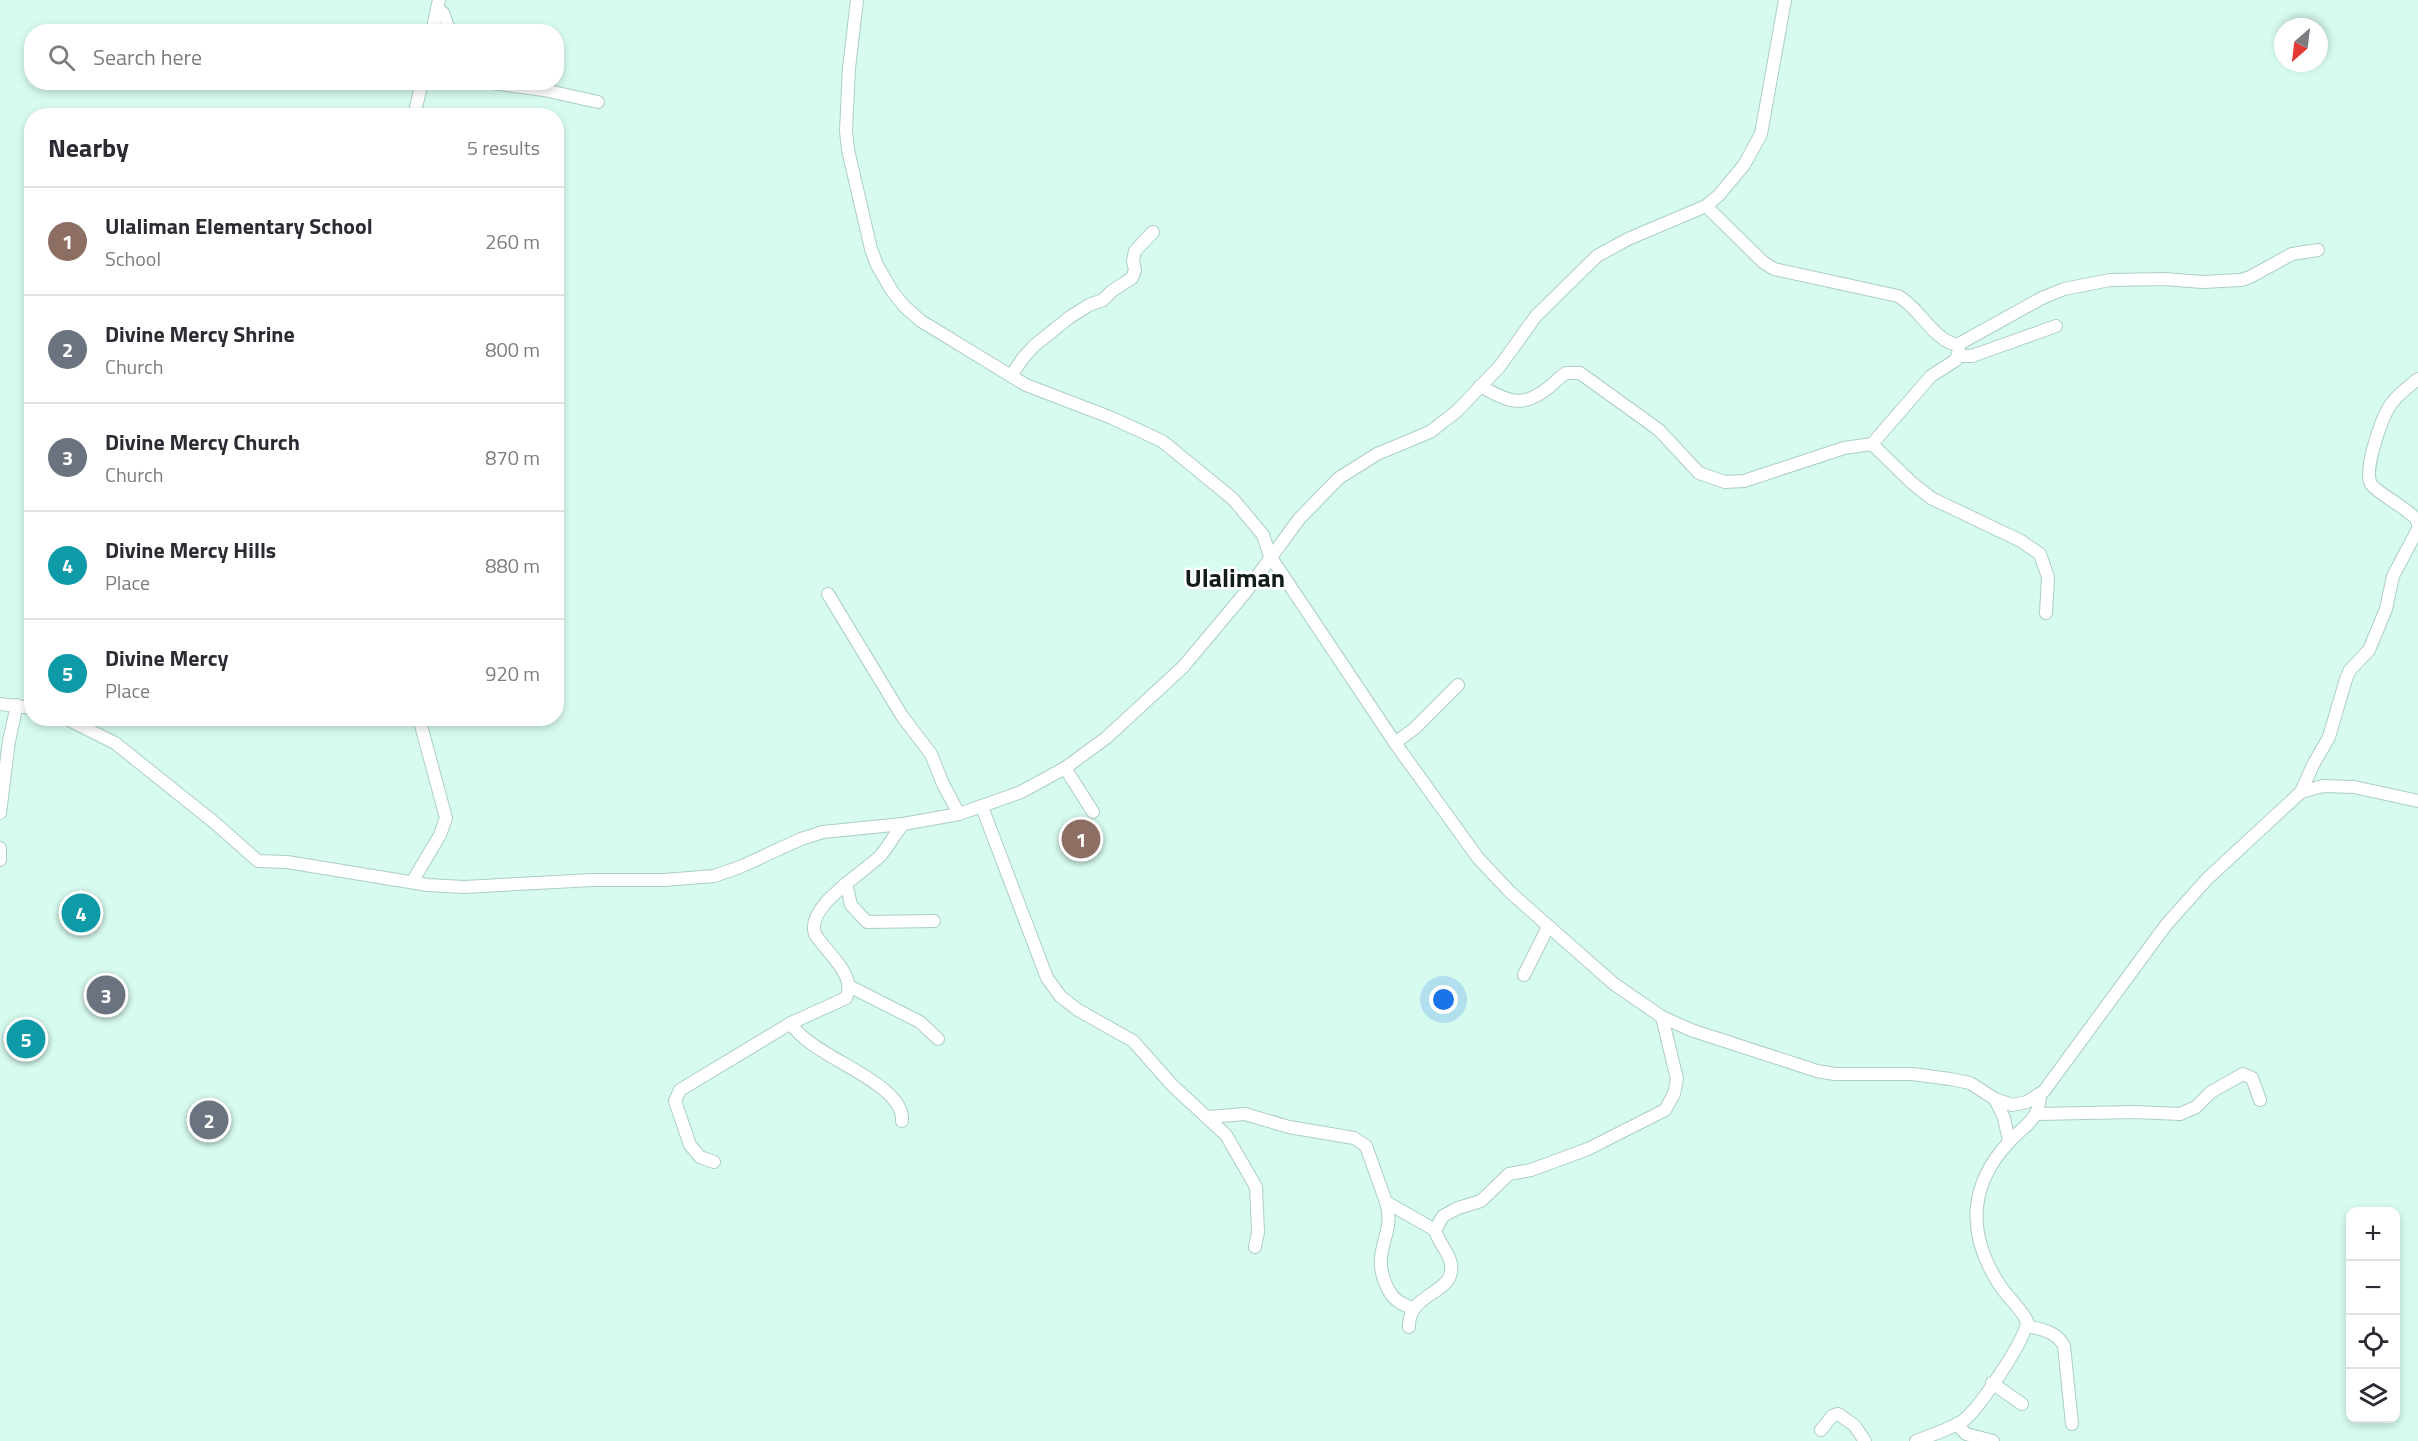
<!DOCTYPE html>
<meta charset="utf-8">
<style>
:root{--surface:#fff;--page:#f7f7f7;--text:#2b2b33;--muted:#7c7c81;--line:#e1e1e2;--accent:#0b8043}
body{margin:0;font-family:"Titillium Web",sans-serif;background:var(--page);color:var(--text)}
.controls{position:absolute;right:18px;bottom:18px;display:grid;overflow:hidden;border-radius:12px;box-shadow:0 3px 9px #0003}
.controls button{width:54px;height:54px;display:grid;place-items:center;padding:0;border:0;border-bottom:2px solid var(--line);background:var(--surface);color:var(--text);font:30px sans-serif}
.compass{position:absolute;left:2274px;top:18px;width:54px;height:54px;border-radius:50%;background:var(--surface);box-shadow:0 3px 9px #0003;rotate:208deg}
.you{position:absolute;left:1444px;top:1000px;width:21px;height:21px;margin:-15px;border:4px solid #fff;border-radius:50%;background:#1a73e8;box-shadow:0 0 0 9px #1a73e833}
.badge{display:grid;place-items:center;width:39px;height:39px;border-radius:50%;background:var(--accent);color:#fff;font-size:20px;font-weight:700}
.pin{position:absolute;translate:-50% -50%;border:3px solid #fff;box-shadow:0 2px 6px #0006}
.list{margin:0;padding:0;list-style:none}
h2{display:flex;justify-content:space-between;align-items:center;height:78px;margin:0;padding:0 24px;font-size:26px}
h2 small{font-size:20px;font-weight:400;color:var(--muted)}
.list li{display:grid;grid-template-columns:39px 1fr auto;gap:18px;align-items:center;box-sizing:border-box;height:108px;padding:0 24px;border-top:2px solid var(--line)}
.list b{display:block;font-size:22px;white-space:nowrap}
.list p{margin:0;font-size:20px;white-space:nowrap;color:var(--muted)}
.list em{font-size:20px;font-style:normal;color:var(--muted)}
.icon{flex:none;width:33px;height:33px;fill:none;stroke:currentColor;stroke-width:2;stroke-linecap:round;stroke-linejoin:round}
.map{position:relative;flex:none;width:2418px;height:1441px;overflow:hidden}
.search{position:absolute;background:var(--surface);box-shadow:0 3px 9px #0003;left:24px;top:24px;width:540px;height:66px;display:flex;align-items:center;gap:15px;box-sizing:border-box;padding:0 21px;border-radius:24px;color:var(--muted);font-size:22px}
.panel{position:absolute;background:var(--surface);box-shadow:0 3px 9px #0003;left:24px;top:108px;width:540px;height:618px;border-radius:24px}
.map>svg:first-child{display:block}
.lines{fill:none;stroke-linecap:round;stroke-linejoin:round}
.minor-casing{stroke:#accec3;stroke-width:14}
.minor{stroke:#fff;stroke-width:12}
.labels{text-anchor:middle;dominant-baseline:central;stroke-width:5;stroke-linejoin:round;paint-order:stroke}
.quarter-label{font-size:26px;font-weight:bold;fill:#111d1a;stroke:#fff}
</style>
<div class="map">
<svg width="2418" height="1441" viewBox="0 0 2418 1441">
<rect width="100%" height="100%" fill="#d8fbf0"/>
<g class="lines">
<g class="minor-casing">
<g id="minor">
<path d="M 857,0 L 849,68 L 846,131 L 848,150 L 871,249 L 877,265 L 892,291 L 904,306 L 921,321 L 1026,385 L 1112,418 L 1162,441 L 1233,499 L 1263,535 L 1270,556 L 1395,743 L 1478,858 L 1511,893 L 1614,984 L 1662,1017 L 1691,1030 L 1817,1071 L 1835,1074 L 1912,1074 L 1950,1079 L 1970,1083 L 1995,1099 L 2012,1105 L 2027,1102 L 2044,1091 L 2166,925 L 2207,879 L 2301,792 L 2323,786 L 2354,787 L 2418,801"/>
<path d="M 437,8 L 443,13 L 450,32"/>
<path d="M 432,32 L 439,0"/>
<path d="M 485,82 L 544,90 L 598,102"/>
<path d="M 414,116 L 422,82"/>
<path d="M 1706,206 L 1763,262 L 1774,269 L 1898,296 C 1920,308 1932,339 1957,345 L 2042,298 L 2064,289 L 2110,280 L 2164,279 L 2203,282 L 2241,280 L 2250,277 L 2292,254 L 2318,250"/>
<path d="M 1959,356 L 1972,356 L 2056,326"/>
<path d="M 1011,376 L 1023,358 L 1035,345 L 1070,317 L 1089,305 L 1103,300 L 1112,291 L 1132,278 L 1135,270 L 1133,261 L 1135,251 L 1153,232"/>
<path d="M 1480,386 C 1507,400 1520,410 1548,388 C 1555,383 1559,377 1566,373 L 1580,373 L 1659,430 L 1699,473 L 1725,482 L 1744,481 L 1844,448 L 1872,444 L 1931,376 L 1956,360 L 1959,350 L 1957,345"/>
<path d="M 1872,444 L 1912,483 L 1931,498 L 2021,541 L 2040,554 L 2048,577 L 2046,613"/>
<path d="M 828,594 L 902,716 L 931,754 L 943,784 L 959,814"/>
<path d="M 0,704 L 32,708"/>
<path d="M 65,718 L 115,743 L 215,823 L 258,861 L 287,862 L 428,885 L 464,887 L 593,880 L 664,880 L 714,876 L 740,867 L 801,839 L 823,832 L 903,824 L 959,814 L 1021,792 L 1065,768 L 1106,738 L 1183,667 L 1245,593 L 1299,519 L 1339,478 L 1377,454 L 1430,432 L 1457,411 L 1500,366 L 1536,316 L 1597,256 L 1628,239 L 1706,206 L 1719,195 L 1744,165 L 1761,134 L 1785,0"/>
<path d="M 1395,743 L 1415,728 L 1458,685"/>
<path d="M 1065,768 L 1093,812"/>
<path d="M 2301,792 L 2313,765 L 2329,737 L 2346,679 L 2350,670 L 2369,650 L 2386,609 L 2393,576 L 2418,529 L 2418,523 L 2415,518 C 2404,506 2377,493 2371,484 C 2363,470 2382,417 2391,404 C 2398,394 2408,387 2418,379"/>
<path d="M 982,807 L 1047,978 L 1061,997 L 1078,1010 L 1133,1041 L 1173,1086 L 1226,1135 L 1256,1187 L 1258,1232 L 1255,1247"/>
<path d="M 0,813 L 9,741 L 17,705"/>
<path d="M 0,848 L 0,860"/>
<path d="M 412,882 L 440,835 L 446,818 L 419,718"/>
<path d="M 846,883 L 851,905 L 867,922 L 934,921"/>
<path d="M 1524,975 L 1548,927"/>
<path d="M 849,986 L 920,1022 L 938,1039"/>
<path d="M 791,1023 C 809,1057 905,1081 902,1121"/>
<path d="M 1995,1099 L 2004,1118 L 2009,1141"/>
<path d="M 2038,1114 L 2134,1112 L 2180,1114 L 2196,1107 L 2211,1092 L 2243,1074 L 2252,1078 L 2260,1100"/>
<path d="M 1208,1117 L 1245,1114 L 1289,1127 L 1354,1138 L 1366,1146 L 1386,1202 L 1435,1230"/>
<path d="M 714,1162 L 700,1157 L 690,1145 L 675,1101 L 680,1090 L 791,1023 L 846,998 C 858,976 825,951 815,934 C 805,906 864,873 881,855 C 889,845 895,834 903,824"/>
<path d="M 1386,1202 C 1397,1236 1368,1250 1388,1289 C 1393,1300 1402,1305 1413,1308"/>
<path d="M 2027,1326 C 2042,1329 2057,1332 2064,1346 L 2072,1424"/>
<path d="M 1409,1327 C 1408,1291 1456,1295 1451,1264 C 1449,1252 1438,1242 1435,1230 L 1443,1216 L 1458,1208 L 1481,1201 L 1509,1174 L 1531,1170 L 1588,1149 L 1665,1110 L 1674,1094 L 1677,1079 L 1662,1017"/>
<path d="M 1992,1383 L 2022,1404"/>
<path d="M 1957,1424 L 1966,1434 L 1993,1441"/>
<path d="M 1821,1430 L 1832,1416 L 1838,1414 L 1854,1425 L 1865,1441"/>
<path d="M 1916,1441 C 1931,1435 1951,1429 1964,1420 C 1979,1408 2026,1340 2027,1321 C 2020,1307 2007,1297 1999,1284 C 1967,1234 1968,1186 2009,1142 C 2025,1124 2039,1122 2040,1094"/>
</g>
</g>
<use href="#minor" class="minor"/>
</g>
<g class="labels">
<g class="quarter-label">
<text x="1235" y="577">Ulaliman</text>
</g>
</g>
</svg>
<div class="controls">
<button>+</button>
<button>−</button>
<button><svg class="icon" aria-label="locate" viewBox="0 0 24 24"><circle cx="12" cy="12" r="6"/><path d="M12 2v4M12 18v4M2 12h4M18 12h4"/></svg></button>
<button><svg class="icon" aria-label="layers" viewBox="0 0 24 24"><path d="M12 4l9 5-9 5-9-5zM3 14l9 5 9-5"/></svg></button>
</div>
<svg class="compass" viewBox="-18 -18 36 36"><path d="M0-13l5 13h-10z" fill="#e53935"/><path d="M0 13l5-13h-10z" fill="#7c7c81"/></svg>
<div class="you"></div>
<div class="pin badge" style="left:1081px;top:839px;background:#8d6e63">1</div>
<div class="pin badge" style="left:209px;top:1120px;background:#6b7280">2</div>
<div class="pin badge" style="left:106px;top:995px;background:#6b7280">3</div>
<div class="pin badge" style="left:81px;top:913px;background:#0f9aa8">4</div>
<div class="pin badge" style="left:26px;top:1039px;background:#0f9aa8">5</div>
<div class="search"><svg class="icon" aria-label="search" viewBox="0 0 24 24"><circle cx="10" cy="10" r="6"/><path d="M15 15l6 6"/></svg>Search here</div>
<section class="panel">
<h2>Nearby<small>5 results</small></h2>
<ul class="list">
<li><span class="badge" style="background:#8d6e63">1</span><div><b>Ulaliman Elementary School</b><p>School</p></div><em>260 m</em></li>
<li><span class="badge" style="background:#6b7280">2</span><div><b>Divine Mercy Shrine</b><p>Church</p></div><em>800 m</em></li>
<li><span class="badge" style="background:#6b7280">3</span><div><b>Divine Mercy Church</b><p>Church</p></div><em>870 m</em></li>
<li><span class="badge" style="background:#0f9aa8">4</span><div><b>Divine Mercy Hills</b><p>Place</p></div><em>880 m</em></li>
<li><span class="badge" style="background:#0f9aa8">5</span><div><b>Divine Mercy</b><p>Place</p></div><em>920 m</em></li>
</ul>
</section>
</div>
